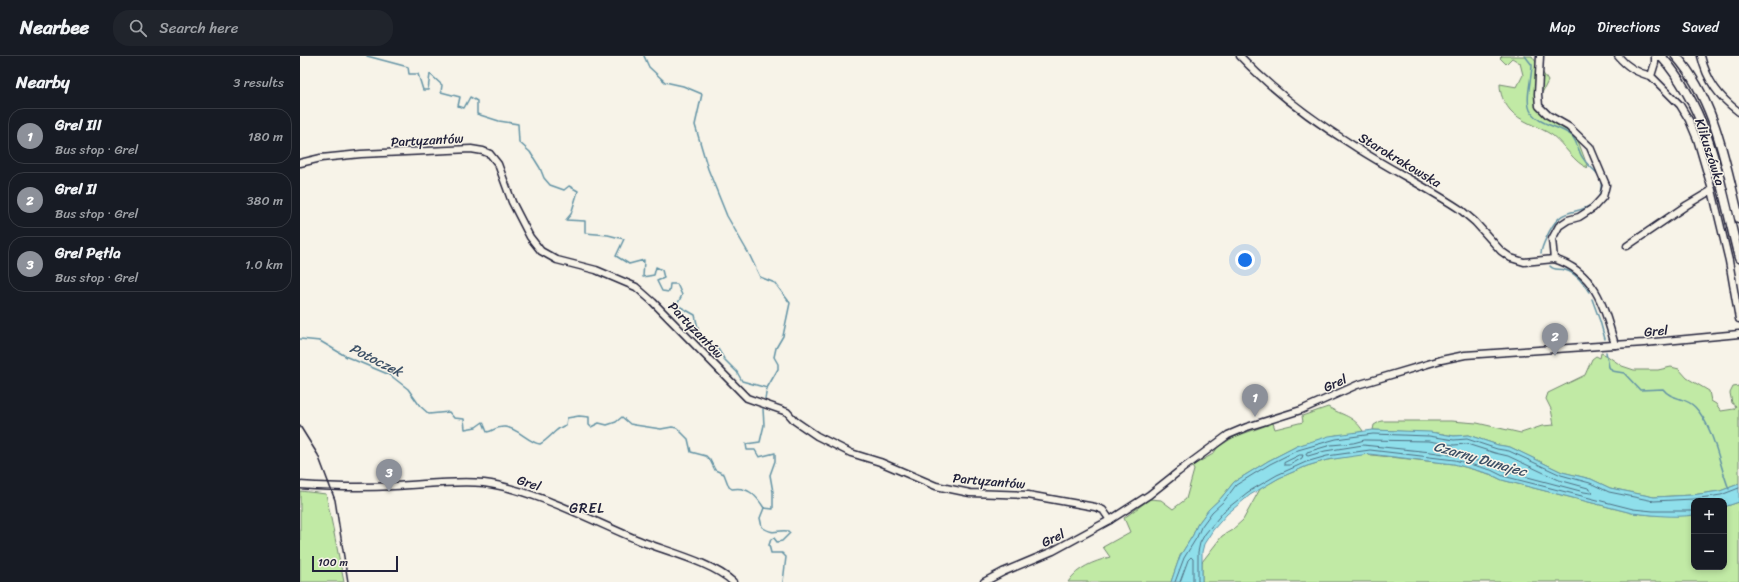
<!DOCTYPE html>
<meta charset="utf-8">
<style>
:root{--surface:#171b24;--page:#20242c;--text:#f1f3f6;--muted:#9ea1a6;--line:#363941;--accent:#8c9099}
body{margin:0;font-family:Sriracha,sans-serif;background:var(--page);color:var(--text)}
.controls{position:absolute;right:12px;bottom:12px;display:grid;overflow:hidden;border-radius:8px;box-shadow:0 2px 6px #0003}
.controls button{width:36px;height:36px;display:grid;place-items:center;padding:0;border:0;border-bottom:1px solid var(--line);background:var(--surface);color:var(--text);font:20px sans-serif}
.scale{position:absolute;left:12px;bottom:10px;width:86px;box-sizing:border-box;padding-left:4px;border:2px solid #22223b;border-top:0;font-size:11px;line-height:14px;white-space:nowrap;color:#22223b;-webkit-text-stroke:3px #f7f3e8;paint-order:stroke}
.you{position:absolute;left:945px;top:204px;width:14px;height:14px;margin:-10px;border:3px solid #fff;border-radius:50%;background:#1a73e8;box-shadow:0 0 0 6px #1a73e833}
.badge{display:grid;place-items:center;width:26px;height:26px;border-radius:50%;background:var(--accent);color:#fff;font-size:13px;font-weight:700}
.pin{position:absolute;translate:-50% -33px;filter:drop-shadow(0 1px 2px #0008)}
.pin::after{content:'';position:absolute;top:21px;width:14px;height:12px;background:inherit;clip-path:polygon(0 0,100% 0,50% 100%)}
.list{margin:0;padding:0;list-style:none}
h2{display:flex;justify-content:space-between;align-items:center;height:52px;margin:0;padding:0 16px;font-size:17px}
h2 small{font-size:13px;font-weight:400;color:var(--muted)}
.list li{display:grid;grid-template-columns:26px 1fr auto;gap:12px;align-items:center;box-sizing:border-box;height:56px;margin:0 8px 8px;padding:0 8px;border:1px solid var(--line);border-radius:16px}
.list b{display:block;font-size:15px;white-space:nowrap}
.list p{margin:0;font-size:13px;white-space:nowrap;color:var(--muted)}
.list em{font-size:13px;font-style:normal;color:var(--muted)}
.icon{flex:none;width:22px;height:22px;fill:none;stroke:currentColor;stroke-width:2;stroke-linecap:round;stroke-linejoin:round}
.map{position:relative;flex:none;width:1439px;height:526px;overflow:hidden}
header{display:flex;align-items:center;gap:24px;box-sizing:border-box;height:56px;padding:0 20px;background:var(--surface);border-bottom:1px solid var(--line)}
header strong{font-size:19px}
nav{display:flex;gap:22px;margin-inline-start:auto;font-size:14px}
.search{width:280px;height:36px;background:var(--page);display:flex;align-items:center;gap:10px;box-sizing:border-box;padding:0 14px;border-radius:16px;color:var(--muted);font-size:15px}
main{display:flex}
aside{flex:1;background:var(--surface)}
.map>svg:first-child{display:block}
.green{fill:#c1eaa5;stroke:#728670}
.water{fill:#8fdfeb;stroke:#6393a5}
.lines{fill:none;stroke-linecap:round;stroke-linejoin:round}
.shore{stroke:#4e6e81;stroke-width:1}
.stream{stroke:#6393a5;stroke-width:1.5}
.minor-casing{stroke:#22223b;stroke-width:9}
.major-casing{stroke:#22223b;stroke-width:11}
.minor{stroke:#f7f3e8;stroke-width:6}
.major{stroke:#f7f3e8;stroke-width:8}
.rail{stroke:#22223b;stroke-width:1.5}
.labels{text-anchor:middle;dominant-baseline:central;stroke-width:3;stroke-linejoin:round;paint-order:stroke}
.street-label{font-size:13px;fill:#22223b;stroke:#f7f3e8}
.water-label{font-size:14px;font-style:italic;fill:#3d5167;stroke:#f7f3e8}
.neighbourhood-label{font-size:14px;letter-spacing:1px;fill:#22223b;stroke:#f7f3e8}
</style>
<header>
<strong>Nearbee</strong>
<div class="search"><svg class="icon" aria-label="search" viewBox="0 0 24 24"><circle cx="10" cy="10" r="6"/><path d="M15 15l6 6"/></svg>Search here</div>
<nav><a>Map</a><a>Directions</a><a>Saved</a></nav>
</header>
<main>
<aside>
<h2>Nearby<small>3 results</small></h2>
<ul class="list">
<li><span class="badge">1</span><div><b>Grel III</b><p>Bus stop · Grel</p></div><em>180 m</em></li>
<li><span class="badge">2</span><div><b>Grel II</b><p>Bus stop · Grel</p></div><em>380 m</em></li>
<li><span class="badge">3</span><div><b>Grel Pętla</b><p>Bus stop · Grel</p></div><em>1.0 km</em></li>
</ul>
</aside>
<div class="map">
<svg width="1439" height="526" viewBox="0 0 1439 526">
<rect width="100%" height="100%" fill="#f7f3e8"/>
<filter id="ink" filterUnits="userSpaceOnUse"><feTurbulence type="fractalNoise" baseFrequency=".025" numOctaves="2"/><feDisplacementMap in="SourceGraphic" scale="8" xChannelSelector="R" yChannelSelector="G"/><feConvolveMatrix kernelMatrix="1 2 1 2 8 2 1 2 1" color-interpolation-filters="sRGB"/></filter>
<g filter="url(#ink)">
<g class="green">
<path d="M 1202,0 L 1232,0 L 1248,25 L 1235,51 L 1277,82 L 1288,112 C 1274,107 1265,89 1252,79 C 1240,71 1219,65 1210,54 C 1203,45 1200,38 1200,28 L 1217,31 L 1223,19 L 1220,7 L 1212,2 L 1206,8 L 1200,2 Z"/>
<path d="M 1301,297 L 1306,299 L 1322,310 L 1334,314 L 1358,314 L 1371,311 L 1379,313 L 1387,322 L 1409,335 L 1411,345 L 1416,348 L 1421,355 L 1434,353 L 1436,350 L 1432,347 L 1430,337 L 1433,331 L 1439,330 L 1439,428 L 1420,435 L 1392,439 L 1354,441 L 1310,432 L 1291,423 L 1262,416 L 1210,391 L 1198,389 L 1168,379 L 1154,380 L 1138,377 L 1073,374 L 1074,369 L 1081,365 L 1151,365 L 1177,367 L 1221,377 L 1242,370 L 1254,369 L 1251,353 L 1246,343 L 1248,337 L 1285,319 L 1292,303 L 1296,300 L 1300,302 Z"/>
<path d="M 1028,351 C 1043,360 1053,359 1063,375 L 1052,378 L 1036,379 L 997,390 L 968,405 L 934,426 L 921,442 L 909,453 L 897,469 L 893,479 L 880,500 L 871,526 L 768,526 C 778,511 793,506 810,501 L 803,491 L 830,476 L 824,462 L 850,443 L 861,444 L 873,453 L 886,443 L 894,414 L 892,410 L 913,398 L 918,391 L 934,381 L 973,367 L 975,373 L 1003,366 L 1002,360 Z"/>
<path d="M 1063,398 L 1154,408 L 1189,418 L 1202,424 L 1332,457 L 1353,459 L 1394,459 L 1394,511 L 1424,511 L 1424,451 L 1439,446 L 1439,526 L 902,526 L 902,506 L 922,480 L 932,474 L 943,464 L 960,433 L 979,422 L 1007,410 L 1027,404 Z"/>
<path d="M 0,435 L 26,438 L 44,526 L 0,526 Z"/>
</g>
<path class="water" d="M 1073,374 L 1130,376 L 1154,380 L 1168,379 L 1198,389 L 1210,391 L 1262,416 L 1291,423 L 1310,432 L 1354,441 L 1392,439 L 1420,435 L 1439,428 L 1439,446 L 1424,451 L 1424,445 L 1394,445 L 1394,459 C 1374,462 1352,459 1332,457 L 1202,424 L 1190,418 L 1154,408 L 1069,398 L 1027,404 L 1007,410 L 979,422 L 950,439 L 927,458 L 913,474 L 904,488 L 902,496 L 902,526 L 871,526 L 880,500 L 893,479 L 897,469 L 909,453 L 921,442 L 934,426 L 968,405 L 997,390 L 1029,380 Z"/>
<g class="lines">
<g class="shore">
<path d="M 1065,384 L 1129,385 L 1154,389 L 1167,388 L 1195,397 L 1208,400 L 1259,424 L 1288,432 L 1293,436 L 1291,437 L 1284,436 L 1205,415 L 1192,409 L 1157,400 L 1131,396 L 1063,389 L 1025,395 L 1008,400 L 1006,399 L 1007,396 L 1031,389 L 1053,387 Z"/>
<path d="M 1000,399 L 1003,399 L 1002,402 L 990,409 L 984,409 L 984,407 Z"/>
<path d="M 875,526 L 884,502 L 897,481 L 901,471 L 912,456 L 924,445 L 936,429 L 970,408 L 998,394 L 1036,383 L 1073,378 L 1129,380 L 1154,384 L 1167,383 L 1197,393 L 1209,395 L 1261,419 L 1290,427 L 1309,436 L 1354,445 L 1393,443 L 1421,439 L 1439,432"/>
<path d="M 880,526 L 888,504 L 891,501 L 893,503 L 893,526"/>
<path d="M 898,526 L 898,496 L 900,487 L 905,478 L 924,455 L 948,436 L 977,419 L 1006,406 L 1027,400 L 1070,394 L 1155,404 L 1191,414 L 1203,420 L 1333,453 L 1353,455 L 1394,455"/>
</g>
<g class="stream">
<path d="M 67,0 L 108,11 L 109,18 L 118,18 L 123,34 L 128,34 L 130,18 L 142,29 L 141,36 L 160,41 L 158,50 L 164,52 L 170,41 L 177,45 L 177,58 L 199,65 L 218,68 L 219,86 L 230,96 L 240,112 L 244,122 L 250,129 L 264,134 L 269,130 L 278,135 L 271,158 L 266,164 L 285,165 L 285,177 L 308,179 L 324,183 L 316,200 L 329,208 L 344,204 L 343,221 L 354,219 L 356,211 L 362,214 L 364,222 L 357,225 L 362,235 L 369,236 L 370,228 L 377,228 L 382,239 L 377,249 L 395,259 L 401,286 L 418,293 L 424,303 L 437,316 L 442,325 L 467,332"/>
<path d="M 344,0 L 349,11 L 365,26 L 383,30 L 402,38 L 395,69 L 408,113 L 427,160 L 450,200 L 460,221 L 475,227 L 490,247 L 483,280 L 476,292 L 474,301 L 478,308 L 478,313 L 467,332 L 465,343"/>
<path d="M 1225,0 L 1232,9 C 1232,21 1225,43 1230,54 C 1237,69 1261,70 1272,80 C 1276,84 1278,93 1281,99 C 1290,117 1309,115 1298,143"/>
<path d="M 1241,197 C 1242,189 1246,183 1249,176 C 1264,147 1276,162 1295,146"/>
<path d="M 1250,210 C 1254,215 1259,212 1265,214 C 1276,217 1283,227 1289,236"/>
<path d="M 1292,243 L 1300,265 L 1305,283"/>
<path d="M 0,283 L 20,285 L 47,301 L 90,319 L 108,333 L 120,350 L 129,358 L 149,356 L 154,362 L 164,363 L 165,373 L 176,371 L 183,366 L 187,376 C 194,376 194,370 205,371 C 218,372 229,387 240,388 C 251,382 255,372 266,369 L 267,362 L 279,360 L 289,361 L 289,369 L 291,371 L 299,367 L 307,369 L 316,366 L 322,361 L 330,368 L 335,369 L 361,373 L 372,371 L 377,372 L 388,383 L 391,396 L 406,400 L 410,404 L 415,414 L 424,418 L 429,431 L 432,433 C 447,430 456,439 464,452"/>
<path d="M 1306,296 L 1309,311 L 1312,315 L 1324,317 L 1340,334 L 1363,333 C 1371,344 1386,341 1395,351 C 1414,371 1419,408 1429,433"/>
<path d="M 463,353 L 464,369 L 460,386 L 446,388 L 447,394 L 455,394 L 459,401 L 475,397 L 475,405 L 470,419 L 473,436 L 473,453 L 464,452"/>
<path d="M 464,452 L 460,462 L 462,471 C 475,480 476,473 488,475 L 490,477 L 482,485 L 477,486 L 474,482 L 471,483 L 469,489 L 471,497 L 482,497 L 486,501 L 483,526"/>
</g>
<g class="minor-casing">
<g id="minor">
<path d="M 940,0 C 974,36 1012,64 1054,90 C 1089,113 1127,131 1161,154 L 1175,166 L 1201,195 L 1211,202 L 1224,206 L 1254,203"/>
<path d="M 1240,0 L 1238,38 L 1239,50 L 1248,59 L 1269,71 L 1290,91 L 1306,129 L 1303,141 L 1293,152 L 1279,161 L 1268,164 L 1259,170 L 1252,183 L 1254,203 C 1296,216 1304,251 1315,289"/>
<path d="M 1318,0 C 1327,11 1337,17 1351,20"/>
<path d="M 1355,0 L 1355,7 L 1351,20 L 1380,49 L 1389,64 L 1397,83 L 1412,134 L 1429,205 L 1439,263"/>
<path d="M 1401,0 C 1407,25 1419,41 1439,56"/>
<path d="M 0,107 L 21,102 L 61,98 L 171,93 L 183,95 L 190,98 L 198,108 L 212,146 L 230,181 L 241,195 L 257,204 L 296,214 L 336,231 L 353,246 L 447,342 L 487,356 L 495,365 L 517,380 L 551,397 L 580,406 L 636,430 L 670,437 L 728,439 L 795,451 L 803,454 L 810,464"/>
<path d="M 1327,190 L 1387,149 L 1412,134"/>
<path d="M 0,429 C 31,431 62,432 94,430 C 124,429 154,424 184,427 C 236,434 294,466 343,486 C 369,496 413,507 433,526"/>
<path d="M 684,526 L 703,516 L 753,495 L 810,464 L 849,439 L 878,416 L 928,379 L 947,371 L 1001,354 L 1057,329 L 1074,324 L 1141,304 L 1165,299 L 1344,287 L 1439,278"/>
</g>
</g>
<g class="major-casing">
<g id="major">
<path d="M 1361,0 C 1411,57 1421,131 1439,202"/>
<path d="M 1376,0 C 1415,44 1425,106 1439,162"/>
</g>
</g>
<use href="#minor" class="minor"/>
<use href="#major" class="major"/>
<path class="rail" d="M 0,370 L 18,399 L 35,444 L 48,526"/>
</g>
</g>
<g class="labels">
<g class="street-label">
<text transform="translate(127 84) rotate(-3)">Partyzantów</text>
<text transform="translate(1410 96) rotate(72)">Klikuszówka</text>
<text transform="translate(1100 104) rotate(31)">Starokrakowska</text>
<text transform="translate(396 274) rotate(46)">Partyzantów</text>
<text transform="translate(1356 275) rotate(-5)">Grel</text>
<text transform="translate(1035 327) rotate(-24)">Grel</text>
<text transform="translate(689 425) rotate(5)">Partyzantów</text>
<text transform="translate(229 427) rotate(18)">Grel</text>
<text transform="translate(753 482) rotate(-26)">Grel</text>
</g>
<g class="water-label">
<text transform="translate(76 304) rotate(27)">Potoczek</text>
<text transform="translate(1180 403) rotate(16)">Czarny Dunajec</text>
</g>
<g class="neighbourhood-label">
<text x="287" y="452">GREL</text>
</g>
</g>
</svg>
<div class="controls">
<button>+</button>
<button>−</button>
</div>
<div class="scale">100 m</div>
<div class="you"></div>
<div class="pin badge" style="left:955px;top:361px">1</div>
<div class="pin badge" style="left:1255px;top:300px">2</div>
<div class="pin badge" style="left:89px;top:436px">3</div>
</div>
</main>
